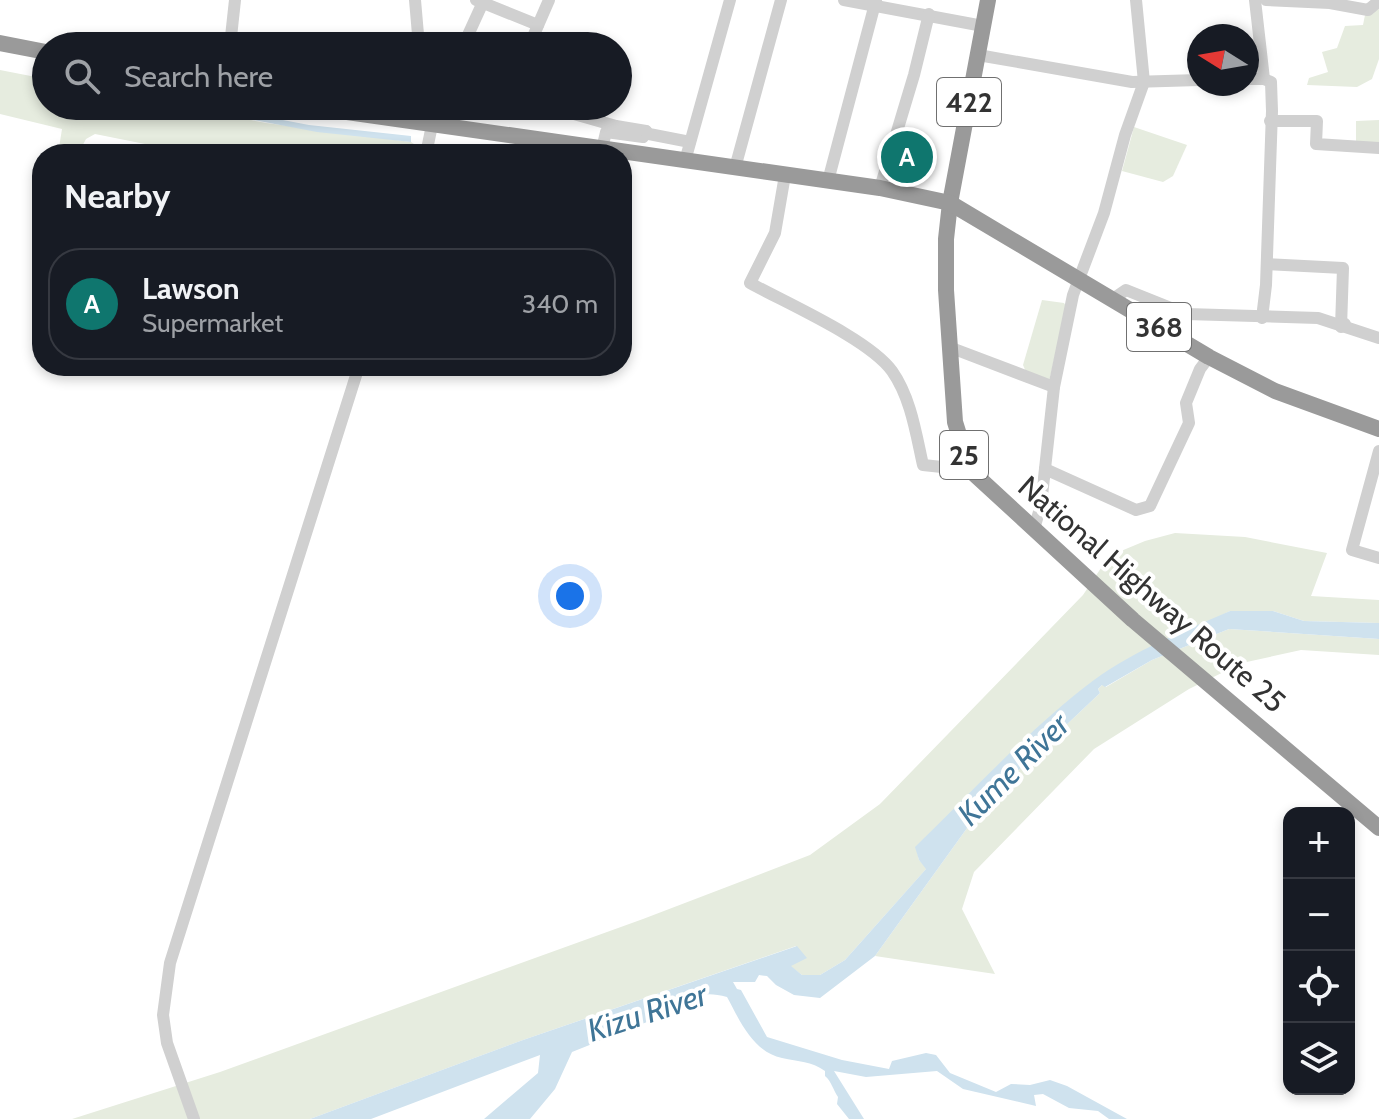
<!DOCTYPE html>
<meta charset="utf-8">
<style>
:root{--surface:#171b24;--page:#20242c;--text:#f1f3f6;--muted:#9ea1a6;--line:#363941;--accent:#0f766e}
body{margin:0;font-family:Cabin,sans-serif;background:var(--page);color:var(--text)}
.controls{position:absolute;right:24px;bottom:24px;display:grid;overflow:hidden;border-radius:16px;box-shadow:0 4px 12px #0003}
.controls button{width:72px;height:72px;display:grid;place-items:center;padding:0;border:0;border-bottom:2px solid var(--line);background:var(--surface);color:var(--text);font:40px sans-serif}
.compass{position:absolute;left:1187px;top:24px;width:72px;height:72px;border-radius:50%;background:var(--surface);box-shadow:0 4px 12px #0003;rotate:281deg}
.you{position:absolute;left:570px;top:596px;width:28px;height:28px;margin:-20px;border:6px solid #fff;border-radius:50%;background:#1a73e8;box-shadow:0 0 0 12px #1a73e833}
.badge{display:grid;place-items:center;width:52px;height:52px;border-radius:50%;background:var(--accent);color:#fff;font-size:26px;font-weight:700}
.pin{position:absolute;translate:-50% -50%;border:4px solid #fff;box-shadow:0 2px 8px #0006}
.list{margin:0;padding:0;list-style:none}
h2{display:flex;justify-content:space-between;align-items:center;height:104px;margin:0;padding:0 32px;font-size:34px}
h2 small{font-size:26px;font-weight:400;color:var(--muted)}
.list li{display:grid;grid-template-columns:52px 1fr auto;gap:24px;align-items:center;box-sizing:border-box;height:112px;margin:0 16px 16px;padding:0 16px;border:2px solid var(--line);border-radius:32px}
.list b{display:block;font-size:30px;white-space:nowrap}
.list p{margin:0;font-size:26px;white-space:nowrap;color:var(--muted)}
.list em{font-size:26px;font-style:normal;color:var(--muted)}
.icon{flex:none;width:44px;height:44px;fill:none;stroke:currentColor;stroke-width:2;stroke-linecap:round;stroke-linejoin:round}
.map{position:relative;flex:none;width:1379px;height:1119px;overflow:hidden}
.search{position:absolute;background:var(--surface);box-shadow:0 4px 12px #0003;left:32px;top:32px;width:600px;height:88px;display:flex;align-items:center;gap:20px;box-sizing:border-box;padding:0 28px;border-radius:44px;color:var(--muted);font-size:30px}
.panel{position:absolute;background:var(--surface);box-shadow:0 4px 12px #0003;left:32px;top:144px;width:600px;height:232px;border-radius:32px}
.map>svg:first-child{display:block}
.green{fill:#e6ecdf}
.water{fill:#cfe2ee}
.lines{fill:none;stroke-linecap:round;stroke-linejoin:round}
.minor{stroke:#d0d0d0;stroke-width:12}
.highway{stroke:#9a9a9a;stroke-width:16}
.labels{text-anchor:middle;dominant-baseline:central;stroke-width:8;stroke-linejoin:round;paint-order:stroke}
.shield{fill:#fff;stroke:#707070;stroke-width:2}
.shield-label{font-size:28px;font-weight:bold;fill:#333}
.street-label{font-size:30px;fill:#333;stroke:#fff}
.water-label{font-size:32px;font-style:italic;fill:#3f7597;stroke:#fff}
</style>
<div class="map">
<svg width="1379" height="1119" viewBox="0 0 1379 1119">
<rect width="100%" height="100%" fill="#fff"/>
<g class="green">
<path d="M 1379,9 L 1379,59 L 1372,79 L 1357,87 L 1307,85 L 1309,78 L 1328,72 L 1322,52 L 1337,48 L 1345,26 L 1363,25 L 1365,15 Z"/>
<path d="M 0,70 L 46,79 L 46,106 L 180,106 L 266,123 L 411,142 L 420,148 L 418,154 L 195,154 L 95,134 L 86,139 L 78,154 L 58,154 L 62,129 L 0,114 Z"/>
<path d="M 1379,120 L 1379,144 L 1356,141 L 1356,121 Z"/>
<path d="M 1134,127 L 1187,145 L 1173,176 L 1163,182 L 1122,171 Z"/>
<path d="M 1042,300 L 1064,303 L 1066,306 L 1049,382 L 1026,372 L 1023,365 Z"/>
<path d="M 1175,533 L 1245,537 L 1327,553 L 1311,596 L 1379,600 L 1379,623 L 1304,621 L 1273,611 L 1230,611 L 1095,680 L 1031,735 L 916,847 L 919,860 L 927,868 L 845,960 L 820,975 L 802,975 L 790,966 L 796,946 L 523,1040 L 310,1119 L 72,1119 L 220,1072 L 643,919 L 810,855 L 880,804 L 1083,595 L 1109,556 L 1145,541 Z"/>
<path d="M 1229,629 L 1379,639 L 1379,655 L 1301,650 L 1242,663 L 1189,689 L 1094,749 L 974,872 L 962,909 L 995,974 L 875,956 L 988,799 L 1100,693 L 1098,689 L 1103,684 L 1106,687 L 1152,660 Z"/>
</g>
<g class="water">
<path d="M 180,106 L 210,106 L 309,125 L 411,136 L 411,142 L 317,132 Z"/>
<path d="M 1230,611 L 1273,611 L 1304,621 L 1379,623 L 1379,639 L 1229,629 L 1152,660 L 1105,687 L 1102,685 L 1098,689 L 1100,693 L 988,799 L 875,956 L 820,998 L 794,995 L 776,985 L 767,976 L 759,975 L 755,982 L 733,982 L 737,989 L 741,990 L 767,1037 L 842,1060 L 889,1069 L 892,1061 L 926,1053 L 936,1055 L 950,1073 L 996,1092 L 1011,1084 L 1030,1085 L 1050,1080 L 1067,1086 L 1127,1119 L 1109,1119 L 1098,1111 L 1069,1108 L 1043,1094 L 1034,1095 L 1036,1106 L 963,1089 L 937,1071 L 866,1077 L 834,1071 L 864,1119 L 849,1119 L 837,1104 L 838,1097 C 833,1090 832,1082 825,1076 L 825,1071 C 811,1061 799,1062 782,1058 C 753,1052 740,1021 727,997 C 707,992 696,993 682,1008 L 572,1052 L 555,1089 L 530,1119 L 484,1119 L 538,1073 L 540,1055 L 371,1119 L 310,1119 L 523,1040 L 797,946 L 807,958 L 791,966 L 802,975 L 820,975 L 845,960 L 926,869 L 919,860 L 915,847 C 973,791 1029,729 1094,680 C 1135,650 1184,631 1230,611 Z"/>
</g>
<g class="lines">
<g class="minor">
<path d="M 415,0 L 419,46"/>
<path d="M 476,0 L 538,25"/>
<path d="M 844,0 L 983,26"/>
<path d="M 1255,0 L 1264,79 L 1271,82 L 1272,111 L 1266,285 L 1262,318"/>
<path d="M 1266,0 L 1330,3 L 1368,10 L 1379,1"/>
<path d="M 230,46 L 235,0"/>
<path d="M 463,46 L 484,0"/>
<path d="M 529,46 L 549,0"/>
<path d="M 978,55 L 1132,82 L 1199,80"/>
<path d="M 1247,79 L 1264,79"/>
<path d="M 546,106 L 616,126 L 646,131 L 643,137 L 606,132 L 602,149"/>
<path d="M 1270,121 L 1317,121 L 1316,144 L 1379,148"/>
<path d="M 646,131 L 649,134 L 690,142"/>
<path d="M 426,154 L 436,106"/>
<path d="M 685,161 L 730,0"/>
<path d="M 735,168 L 781,0"/>
<path d="M 785,175 L 775,233 L 750,283 C 786,303 869,339 892,371 C 911,398 916,434 923,465 L 970,470"/>
<path d="M 828,181 L 876,0"/>
<path d="M 880,188 L 914,75 L 929,14"/>
<path d="M 1267,264 L 1343,268 L 1341,327 L 1345,324"/>
<path d="M 1113,299 L 1126,290 L 1186,314 L 1318,318 L 1379,338"/>
<path d="M 949,347 L 1054,387"/>
<path d="M 1379,451 L 1352,550 L 1379,558"/>
<path d="M 1045,469 L 1136,510 L 1150,506 L 1189,423 L 1186,403 L 1200,369 L 1209,357"/>
<path d="M 1034,529 L 1041,505 L 1054,387 L 1073,295 L 1104,213 L 1125,135 L 1144,82 L 1136,0"/>
<path d="M 194,1119 L 167,1043 L 163,1015 L 170,963 L 359,366"/>
</g>
<g class="highway">
<path d="M 988,0 L 950,203 L 946,239 L 946,290 L 955,422 L 970,470 L 1133,620 L 1379,828"/>
<path d="M 0,43 L 46,52"/>
<path d="M 305,106 L 880,188 L 950,203 L 1209,357 L 1275,391 L 1379,429"/>
</g>
</g>
<g class="labels">
<g class="shield">
<rect x="937" y="78" width="64" height="48" rx="6"/>
<rect x="1127" y="303" width="64" height="48" rx="6"/>
<rect x="940" y="431" width="48" height="48" rx="6"/>
</g>
<g class="shield-label">
<text x="969" y="102">422</text>
<text x="1159" y="327">368</text>
<text x="964" y="455">25</text>
</g>
<g class="street-label">
<text transform="translate(1152 594) rotate(41)">National Highway Route 25</text>
</g>
<g class="water-label">
<text transform="translate(1013 769) rotate(-45)">Kume River</text>
<text transform="translate(647 1012) rotate(-18)">Kizu River</text>
</g>
</g>
</svg>
<div class="controls">
<button>+</button>
<button>−</button>
<button><svg class="icon" aria-label="locate" viewBox="0 0 24 24"><circle cx="12" cy="12" r="6"/><path d="M12 2v4M12 18v4M2 12h4M18 12h4"/></svg></button>
<button><svg class="icon" aria-label="layers" viewBox="0 0 24 24"><path d="M12 4l9 5-9 5-9-5zM3 14l9 5 9-5"/></svg></button>
</div>
<svg class="compass" viewBox="-18 -18 36 36"><path d="M0-13l5 13h-10z" fill="#e53935"/><path d="M0 13l5-13h-10z" fill="#9ea1a6"/></svg>
<div class="you"></div>
<div class="pin badge" style="left:907px;top:157px">A</div>
<div class="search"><svg class="icon" aria-label="search" viewBox="0 0 24 24"><circle cx="10" cy="10" r="6"/><path d="M15 15l6 6"/></svg>Search here</div>
<section class="panel">
<h2>Nearby<small></small></h2>
<ul class="list">
<li><span class="badge">A</span><div><b>Lawson</b><p>Supermarket</p></div><em>340 m</em></li>
</ul>
</section>
</div>
